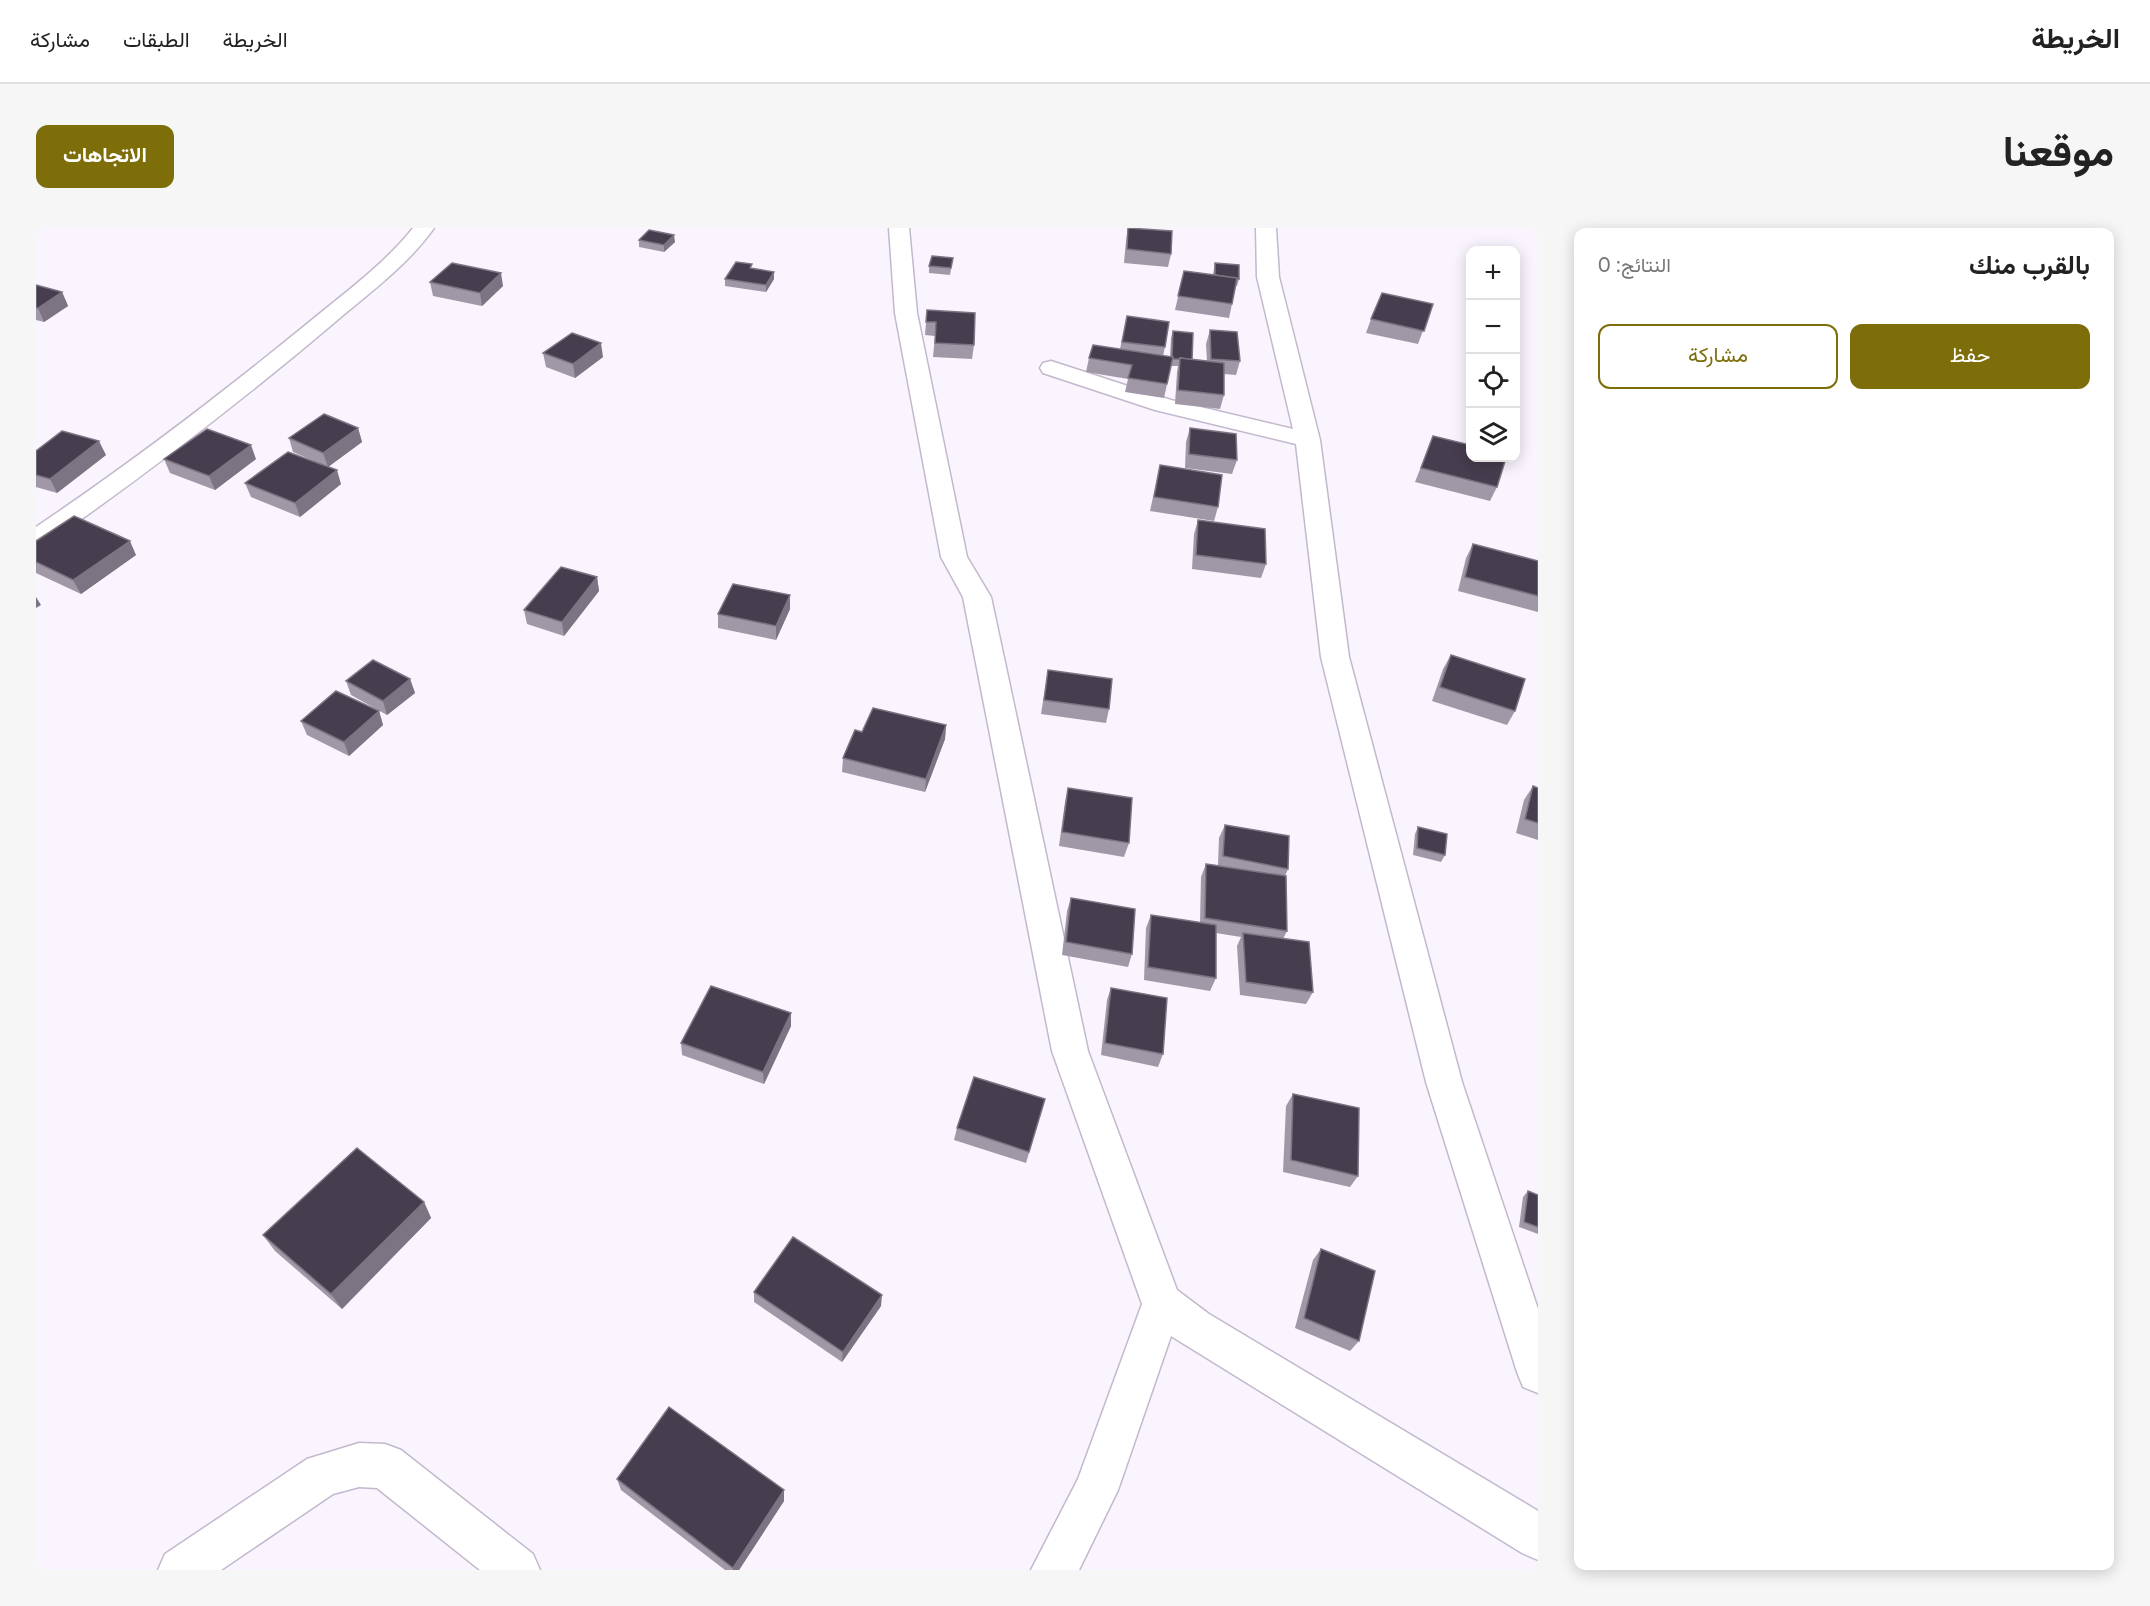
<!DOCTYPE html>
<html lang="ar">
<meta charset="utf-8">
<style>
:root{--surface:#fff;--page:#f6f6f6;--text:#222;--muted:#767676;--line:#e0e0e0;--accent:#7d6e0a}
body{margin:0;font-family:"Varela Round",Vazirmatn,sans-serif;background:var(--page);color:var(--text);direction:rtl}
.controls{position:absolute;right:18px;top:18px;display:grid;overflow:hidden;border-radius:12px;box-shadow:0 3px 15px #0003}
.controls button{width:54px;height:54px;display:grid;place-items:center;padding:0;border:0;border-bottom:2px solid var(--line);background:var(--surface);color:var(--text);font:30px sans-serif}
.list{margin:0;padding:0;list-style:none}
h2{display:flex;justify-content:space-between;align-items:center;height:78px;margin:0;padding:0 24px;font-size:26px}
h2 small{font-size:20px;font-weight:400;color:var(--muted)}
.actions{display:flex;gap:12px;padding:18px 24px}
.actions a{flex:1;padding:14px 0;border:2px solid var(--accent);border-radius:12px;text-align:center;font-size:21px;color:var(--accent)}
.actions .main{background:var(--accent);color:#fff}
.icon{flex:none;width:33px;height:33px;fill:none;stroke:currentColor;stroke-width:2;stroke-linecap:round;stroke-linejoin:round}
.map{position:relative;flex:none;width:1502px;height:1342px;overflow:hidden;direction:ltr;border-radius:12px}
header{display:flex;align-items:center;gap:36px;box-sizing:border-box;height:84px;padding:0 30px;background:var(--surface);border-bottom:2px solid var(--line)}
header strong{font-size:28px}
nav{display:flex;gap:33px;margin-inline-start:auto;font-size:21px}
.intro{display:flex;align-items:center;justify-content:space-between;box-sizing:border-box;height:144px;padding:0 36px}
h1{margin:0;font-size:42px}
.button{padding:15px 27px;border-radius:12px;background:var(--accent);color:#fff;font-size:21px;font-weight:700}
main{display:flex;gap:36px;padding:0 36px}
aside{flex:1;background:var(--surface);border-radius:12px;box-shadow:0 3px 15px #0003}
.map>svg:first-child{display:block}
.lines{fill:none;stroke-linecap:round;stroke-linejoin:round}
.street-casing{stroke:#c3b8cd;stroke-width:3}
.street{fill:#fff;fill-rule:evenodd}
.wall{fill:#a098a6}
.shaded-wall{fill:#7c7482}
.building{fill:#463d4e;stroke:#7c7482;stroke-width:1.5}
</style>
<header>
<strong>الخريطة</strong>
<nav><a>الخريطة</a><a>الطبقات</a><a>مشاركة</a></nav>
</header>
<div class="intro"><h1>موقعنا</h1><a class="button">الاتجاهات</a></div>
<main>
<aside>
<h2>بالقرب منك<small>النتائج: 0</small></h2>
<ul class="list">
</ul>
<div class="actions"><a class="main">حفظ</a><a>مشاركة</a></div>
</aside>
<div class="map">
<svg width="1502" height="1342" viewBox="0 0 1502 1342">
<rect width="100%" height="100%" fill="#f9f4fd"/>
<g class="lines">
<g class="street-casing">
<g id="street">
<path d="M 377,0 L 398,0 C 372,37 333,65 299,94 C 206,173 109,247 9,317 L 0,319 L 0,299 C 92,237 180,170 266,100 C 303,69 347,38 377,0 Z"/>
<path d="M 853,0 L 873,0 L 881,85 L 931,329 L 955,369 L 1052,823 L 1141,1062 L 1173,1086 L 1502,1283 L 1502,1332 L 1486,1325 L 1135,1108 L 1082,1262 L 1043,1342 L 995,1342 L 1042,1251 L 1106,1076 L 1016,823 L 927,369 L 905,329 L 859,85 Z"/>
<path d="M 1220,0 L 1240,0 L 1243,49 L 1284,212 L 1313,429 L 1426,854 L 1502,1081 L 1502,1165 L 1487,1159 L 1481,1144 L 1390,854 L 1285,429 L 1260,216 L 1119,182 L 1007,145 L 1004,140 L 1007,135 L 1015,133 L 1135,172 L 1257,201 L 1221,49 Z"/>
<path d="M 323,1215 L 349,1216 L 365,1222 L 497,1326 L 504,1342 L 444,1342 L 341,1260 L 323,1259 L 297,1266 L 185,1342 L 122,1342 L 129,1326 L 271,1231 Z"/>
</g>
</g>
<use href="#street" class="street"/>
</g>
<g class="wall">
<path d="M 1092,0 L 1135,26 L 1132,39 L 1088,35 L 1090,13 Z"/>
<path d="M 603,12 L 639,14 L 628,24 L 603,19 Z"/>
<path d="M 917,30 L 914,47 L 893,45 L 893,38 Z"/>
<path d="M 1179,35 L 1203,51 L 1201,58 L 1200,58 L 1196,76 L 1193,90 L 1139,82 L 1148,43 L 1177,47 Z"/>
<path d="M 738,44 L 738,51 L 730,64 L 689,58 L 689,51 Z"/>
<path d="M 394,54 L 467,58 L 446,78 L 397,68 Z"/>
<path d="M 0,57 L 26,64 L 32,78 L 8,94 L 0,92 Z"/>
<path d="M 1397,76 L 1382,116 L 1330,105 L 1335,91 Z"/>
<path d="M 891,82 L 938,117 L 936,131 L 897,129 L 899,108 L 889,107 Z"/>
<path d="M 1091,88 L 1129,119 L 1127,128 L 1134,129 L 1135,110 L 1137,103 L 1156,132 L 1171,133 L 1170,116 L 1174,102 L 1204,133 L 1200,147 L 1188,146 L 1188,167 L 1184,181 L 1139,176 L 1141,144 L 1142,138 L 1135,138 L 1128,170 L 1089,164 L 1092,151 L 1050,144 L 1053,130 L 1084,121 Z"/>
<path d="M 507,125 L 567,129 L 539,150 L 510,139 Z"/>
<path d="M 322,200 L 326,214 L 292,239 L 305,256 L 264,289 L 215,269 L 209,255 L 285,236 L 257,224 L 253,210 Z"/>
<path d="M 1154,200 L 1201,232 L 1196,246 L 1149,240 L 1150,214 Z"/>
<path d="M 1397,208 L 1461,259 L 1454,273 L 1379,254 Z"/>
<path d="M 0,223 L 70,227 L 21,265 L 0,259 Z"/>
<path d="M 128,231 L 220,231 L 179,262 L 134,245 Z"/>
<path d="M 1124,237 L 1182,279 L 1178,293 L 1114,283 Z"/>
<path d="M 1162,292 L 1230,336 L 1225,350 L 1156,341 L 1158,306 Z"/>
<path d="M 0,313 L 100,327 L 45,366 L 0,345 Z"/>
<path d="M 1437,316 L 1502,333 L 1502,384 L 1422,363 L 1430,330 Z"/>
<path d="M 561,349 L 563,363 L 528,408 L 491,396 L 488,382 Z"/>
<path d="M 754,381 L 740,412 L 682,400 L 682,386 Z"/>
<path d="M 1415,427 L 1479,483 L 1471,497 L 1396,473 L 1407,441 Z"/>
<path d="M 1012,442 L 1073,481 L 1070,495 L 1005,486 Z"/>
<path d="M 374,451 L 379,465 L 351,487 L 315,467 L 310,453 Z"/>
<path d="M 343,483 L 347,497 L 313,528 L 271,507 L 265,493 Z"/>
<path d="M 910,497 L 909,511 L 889,564 L 806,544 L 807,530 L 826,504 Z"/>
<path d="M 1497,558 L 1502,560 L 1502,612 L 1480,605 L 1488,572 Z"/>
<path d="M 1032,560 L 1093,615 L 1088,629 L 1023,618 L 1029,574 Z"/>
<path d="M 1189,597 L 1252,641 L 1249,648 L 1251,703 L 1247,711 L 1277,764 L 1270,776 L 1204,767 L 1201,718 L 1205,709 L 1180,705 L 1180,750 L 1174,763 L 1108,752 L 1110,700 L 1115,687 L 1164,695 L 1165,649 L 1170,636 L 1182,637 L 1183,610 Z"/>
<path d="M 1382,599 L 1409,627 L 1405,634 L 1377,627 L 1379,606 Z"/>
<path d="M 1035,670 L 1096,726 L 1092,739 L 1026,727 L 1031,683 Z"/>
<path d="M 1075,760 L 1127,826 L 1122,839 L 1065,827 L 1071,772 Z"/>
<path d="M 755,785 L 755,798 L 728,856 L 646,827 L 645,815 Z"/>
<path d="M 1257,866 L 1322,948 L 1314,959 L 1247,944 L 1250,878 Z"/>
<path d="M 1009,871 L 990,935 L 918,912 L 921,900 Z"/>
<path d="M 1492,963 L 1502,967 L 1502,1006 L 1483,999 L 1487,969 Z"/>
<path d="M 388,974 L 395,990 L 306,1081 L 239,1023 L 227,1007 Z"/>
<path d="M 1285,1021 L 1323,1113 L 1314,1123 L 1259,1100 L 1277,1032 Z"/>
<path d="M 718,1064 L 845,1078 L 806,1134 L 718,1074 Z"/>
<path d="M 581,1251 L 748,1273 L 703,1342 L 689,1342 L 585,1262 Z"/>
</g>
<g class="shaded-wall">
<path d="M 638,7 L 639,14 L 628,24 L 628,17 Z"/>
<path d="M 738,44 L 738,51 L 730,64 L 730,57 Z"/>
<path d="M 465,45 L 467,58 L 446,78 L 444,65 Z"/>
<path d="M 26,64 L 32,78 L 8,94 L 2,80 Z"/>
<path d="M 565,115 L 567,129 L 539,150 L 537,136 Z"/>
<path d="M 322,200 L 326,214 L 292,239 L 287,225 Z"/>
<path d="M 63,213 L 70,227 L 21,265 L 14,251 Z"/>
<path d="M 215,217 L 220,231 L 179,262 L 173,248 Z"/>
<path d="M 301,242 L 305,256 L 264,289 L 259,275 Z"/>
<path d="M 94,313 L 100,327 L 45,366 L 37,352 Z"/>
<path d="M 561,349 L 563,363 L 528,408 L 526,394 Z"/>
<path d="M 754,367 L 754,381 L 740,412 L 740,398 Z"/>
<path d="M 0,369 L 5,377 L 0,380 Z"/>
<path d="M 374,451 L 379,465 L 351,487 L 347,473 Z"/>
<path d="M 343,483 L 347,497 L 313,528 L 308,514 Z"/>
<path d="M 910,497 L 909,511 L 889,564 L 890,551 Z"/>
<path d="M 755,785 L 755,798 L 728,856 L 727,844 Z"/>
<path d="M 388,974 L 395,990 L 306,1081 L 295,1066 Z"/>
<path d="M 846,1067 L 845,1078 L 806,1134 L 807,1124 Z"/>
<path d="M 748,1262 L 748,1273 L 703,1342 L 697,1342 L 697,1340 Z"/>
</g>
<g class="building">
<path d="M 1092,0 L 1136,3 L 1135,26 L 1091,21 Z"/>
<path d="M 613,2 L 638,7 L 628,17 L 603,12 Z"/>
<path d="M 896,28 L 917,30 L 915,40 L 893,38 Z"/>
<path d="M 700,34 L 716,36 L 714,40 L 738,44 L 730,57 L 689,51 Z"/>
<path d="M 416,35 L 465,45 L 444,65 L 394,54 Z"/>
<path d="M 1179,35 L 1203,37 L 1203,51 L 1179,47 Z"/>
<path d="M 1148,43 L 1201,50 L 1196,76 L 1142,68 Z"/>
<path d="M 0,57 L 26,64 L 2,80 L 0,80 Z"/>
<path d="M 1346,65 L 1397,76 L 1388,103 L 1335,91 Z"/>
<path d="M 891,82 L 939,85 L 938,117 L 899,115 L 900,94 L 890,94 Z"/>
<path d="M 1091,88 L 1133,94 L 1129,119 L 1086,114 Z"/>
<path d="M 1174,102 L 1201,104 L 1204,133 L 1175,131 Z"/>
<path d="M 1137,103 L 1157,105 L 1156,132 L 1144,130 L 1144,131 L 1137,131 L 1137,129 L 1136,129 Z"/>
<path d="M 536,105 L 565,115 L 537,136 L 507,125 Z"/>
<path d="M 1057,117 L 1137,129 L 1131,156 L 1092,150 L 1096,137 L 1053,130 Z"/>
<path d="M 1144,130 L 1188,135 L 1188,167 L 1142,162 Z"/>
<path d="M 288,186 L 322,200 L 287,225 L 253,210 Z"/>
<path d="M 1154,200 L 1200,206 L 1201,232 L 1153,226 Z"/>
<path d="M 171,201 L 215,217 L 173,248 L 128,231 Z"/>
<path d="M 26,203 L 63,213 L 14,251 L 0,247 L 0,223 Z"/>
<path d="M 1397,208 L 1434,217 L 1434,230 L 1470,230 L 1461,259 L 1385,240 Z"/>
<path d="M 252,224 L 301,242 L 259,275 L 209,255 Z"/>
<path d="M 1124,237 L 1186,247 L 1182,279 L 1118,269 Z"/>
<path d="M 38,288 L 94,313 L 37,352 L 0,334 L 0,313 Z"/>
<path d="M 1162,292 L 1229,301 L 1230,336 L 1160,327 Z"/>
<path d="M 1437,316 L 1502,333 L 1502,368 L 1429,349 Z"/>
<path d="M 525,339 L 561,349 L 526,394 L 488,382 Z"/>
<path d="M 697,356 L 754,367 L 740,398 L 682,386 Z"/>
<path d="M 1415,427 L 1489,451 L 1479,483 L 1404,459 Z"/>
<path d="M 337,432 L 374,451 L 347,473 L 310,453 Z"/>
<path d="M 1012,442 L 1076,451 L 1073,481 L 1008,472 Z"/>
<path d="M 300,463 L 343,483 L 308,514 L 265,493 Z"/>
<path d="M 837,480 L 910,497 L 890,551 L 807,530 L 819,502 L 826,504 Z"/>
<path d="M 1497,558 L 1502,560 L 1502,595 L 1489,591 Z"/>
<path d="M 1032,560 L 1096,570 L 1093,615 L 1026,604 Z"/>
<path d="M 1189,597 L 1253,608 L 1252,641 L 1187,628 Z"/>
<path d="M 1382,599 L 1411,606 L 1409,627 L 1381,620 Z"/>
<path d="M 1170,636 L 1250,648 L 1251,703 L 1169,690 Z"/>
<path d="M 1035,670 L 1099,681 L 1096,726 L 1030,714 Z"/>
<path d="M 1115,687 L 1180,697 L 1180,750 L 1112,739 Z"/>
<path d="M 1207,705 L 1273,714 L 1277,764 L 1210,754 Z"/>
<path d="M 675,758 L 755,785 L 727,844 L 645,815 Z"/>
<path d="M 1075,760 L 1131,770 L 1127,826 L 1069,815 Z"/>
<path d="M 938,849 L 1009,871 L 993,924 L 921,900 Z"/>
<path d="M 1257,866 L 1323,880 L 1322,948 L 1255,932 Z"/>
<path d="M 321,920 L 388,974 L 295,1066 L 227,1007 Z"/>
<path d="M 1492,963 L 1502,967 L 1502,999 L 1488,994 Z"/>
<path d="M 757,1009 L 846,1067 L 807,1124 L 718,1064 Z"/>
<path d="M 1285,1021 L 1339,1043 L 1323,1113 L 1268,1090 Z"/>
<path d="M 633,1179 L 748,1262 L 697,1340 L 581,1251 Z"/>
</g>
</svg>
<div class="controls">
<button>+</button>
<button>−</button>
<button><svg class="icon" aria-label="locate" viewBox="0 0 24 24"><circle cx="12" cy="12" r="6"/><path d="M12 2v4M12 18v4M2 12h4M18 12h4"/></svg></button>
<button><svg class="icon" aria-label="layers" viewBox="0 0 24 24"><path d="M12 4l9 5-9 5-9-5zM3 14l9 5 9-5"/></svg></button>
</div>
</div>
</main>
